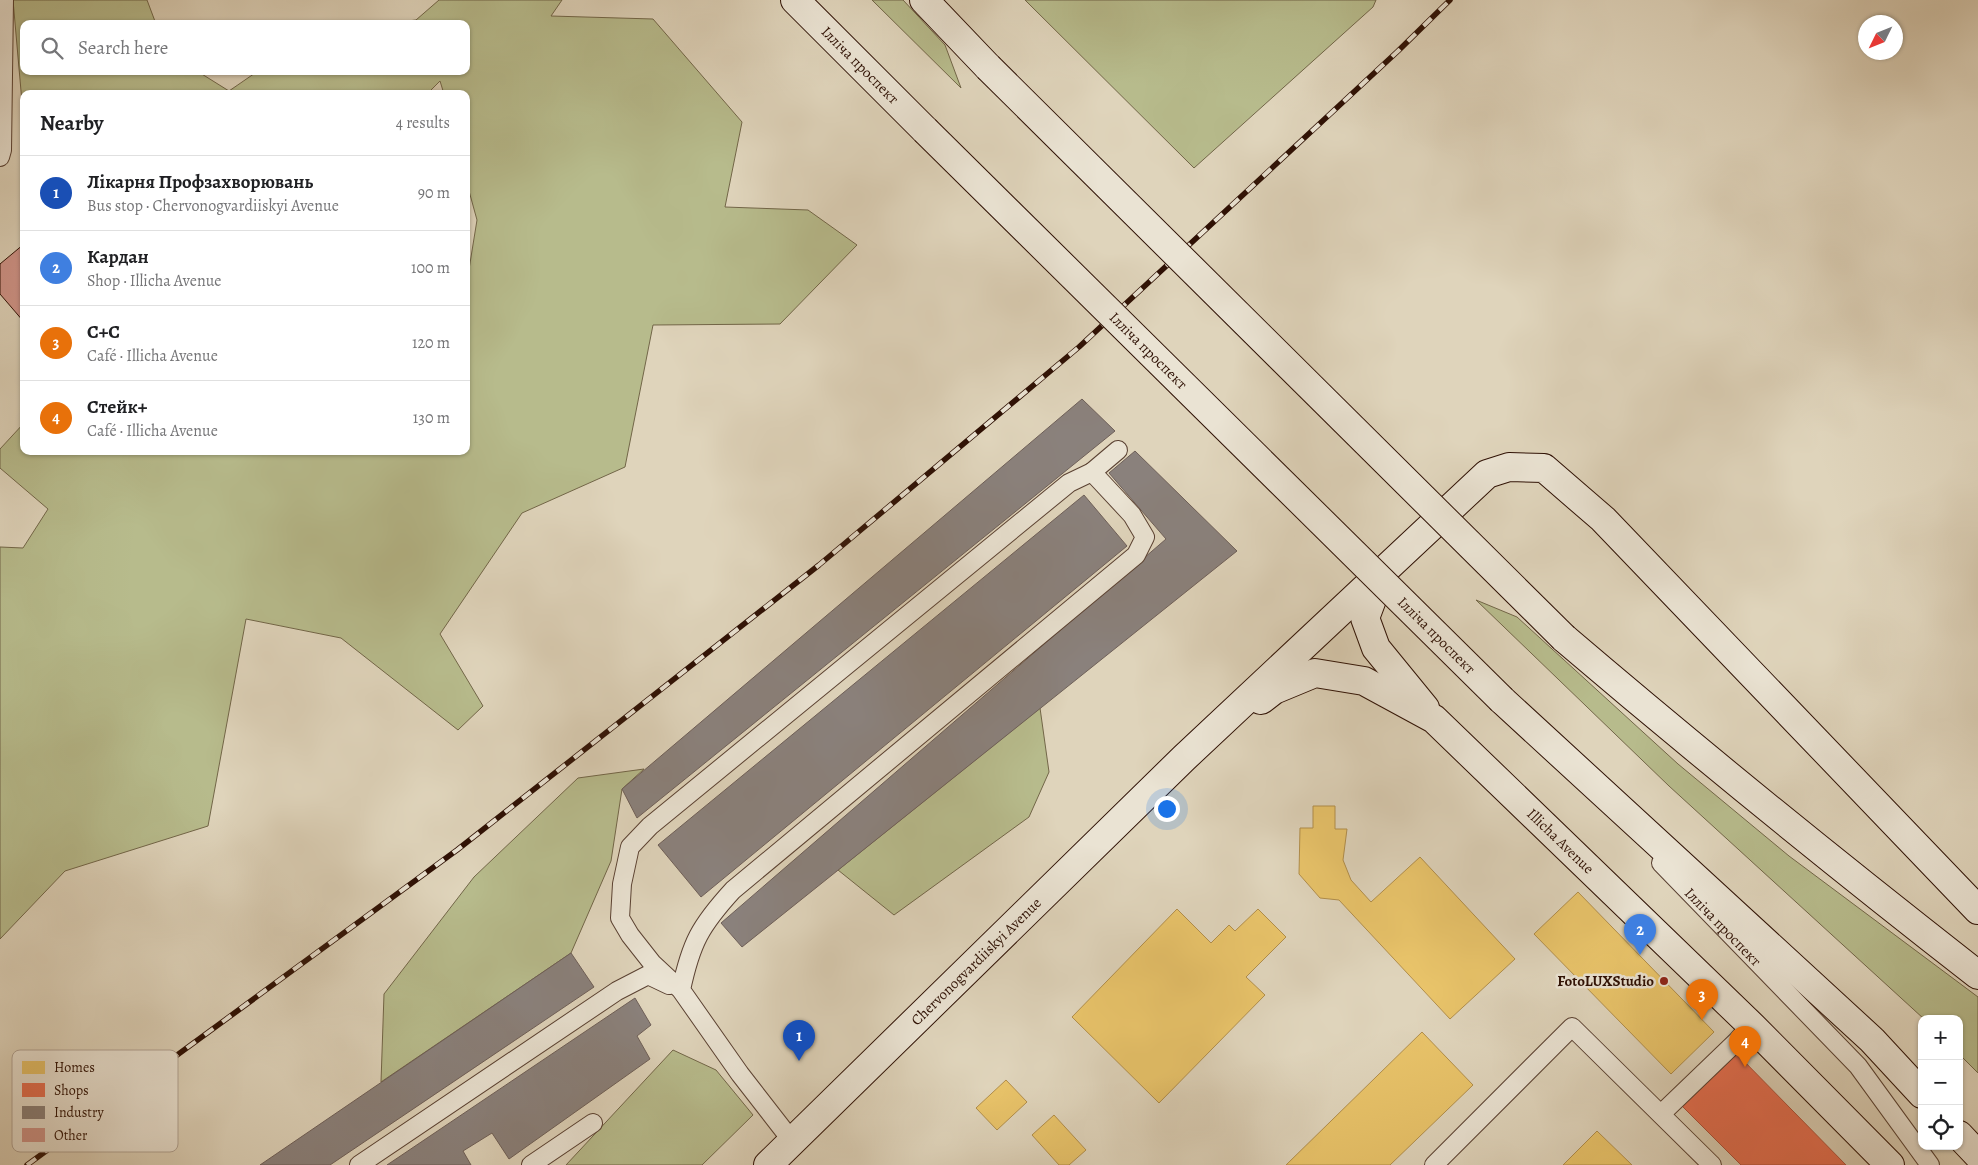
<!DOCTYPE html>
<meta charset="utf-8">
<style>
:root{--surface:#fff;--page:#f2f2f2;--text:#202124;--muted:#757577;--line:#e0e0e0;--accent:#2563eb}
body{margin:0;font-family:Alegreya,serif;background:var(--page);color:var(--text)}
.controls{position:absolute;right:15px;bottom:15px;display:grid;overflow:hidden;border-radius:10px;box-shadow:0 1px 4px #0004}
.controls button{width:45px;height:45px;display:grid;place-items:center;padding:0;border:0;border-bottom:1px solid var(--line);background:var(--surface);color:var(--text);font:25px sans-serif}
.compass{position:absolute;left:1858px;top:15px;width:45px;height:45px;border-radius:50%;background:var(--surface);box-shadow:0 1px 4px #0004;rotate:227deg}
.you{position:absolute;left:1166px;top:808px;width:18px;height:18px;margin:-12px;border:4px solid #fff;border-radius:50%;background:#1a73e8;box-shadow:0 0 0 8px #1a73e833}
.badge{display:grid;place-items:center;width:32px;height:32px;border-radius:50%;background:var(--accent);color:#fff;font-size:16px;font-weight:700}
.pin{position:absolute;translate:-50% -41px;filter:drop-shadow(0 1px 2px #0008)}
.pin::after{content:'';position:absolute;top:26px;width:18px;height:15px;background:inherit;clip-path:polygon(0 0,100% 0,50% 100%)}
.list{margin:0;padding:0;list-style:none}
h2{display:flex;justify-content:space-between;align-items:center;height:65px;margin:0;padding:0 20px;font-size:21px}
h2 small{font-size:16px;font-weight:400;color:var(--muted)}
.list li{display:grid;grid-template-columns:32px 1fr auto;gap:15px;align-items:center;box-sizing:border-box;height:75px;padding:0 20px;border-top:1px solid var(--line)}
.list b{display:block;font-size:19px;white-space:nowrap}
.list p{margin:0;font-size:16px;white-space:nowrap;color:var(--muted)}
.list em{font-size:16px;font-style:normal;color:var(--muted)}
.icon{flex:none;width:28px;height:28px;fill:none;stroke:currentColor;stroke-width:2;stroke-linecap:round;stroke-linejoin:round}
.map{position:relative;flex:none;width:1978px;height:1165px;overflow:hidden}
.search{position:absolute;background:var(--surface);box-shadow:0 1px 4px #0004;left:20px;top:20px;width:450px;height:55px;display:flex;align-items:center;gap:12px;box-sizing:border-box;padding:0 18px;border-radius:10px;color:var(--muted);font-size:19px}
.panel{position:absolute;background:var(--surface);box-shadow:0 1px 4px #0004;left:20px;top:90px;width:450px;height:365px;border-radius:10px}
.map>svg:first-child{display:block}
.green{fill:#b7bb8c;stroke:#726648}
.homes{fill:#e9c46a;stroke:#b18e4b}
.shops{fill:#e76f51;stroke:#b0523a}
.industry{fill:#8a817c;stroke:#6e5f58}
.building{fill:#d1958b;stroke:#2e1004}
.lines{fill:none;stroke-linecap:round;stroke-linejoin:round}
.service-casing{stroke:#5a4132;stroke-width:20}
.secondary-casing{stroke:#2e1004;stroke-width:30}
.service{stroke:#eae3d3;stroke-width:18}
.secondary{stroke:#eae3d3;stroke-width:28}
.rail-casing{stroke:#2e1004;stroke-width:5.5}
.rail{stroke:#eae3d3;stroke-width:4;stroke-dasharray:11;stroke-linecap:butt}
.secondary-bridge-casing{stroke:#2e1004;stroke-width:30;stroke-linecap:butt}
.secondary-bridge{stroke:#eae3d3;stroke-width:28}
.poi-dot{fill:#8f2418;stroke:#eae3d3;stroke-width:2}
.labels{text-anchor:middle;dominant-baseline:central;stroke-width:5;stroke-linejoin:round;paint-order:stroke}
.street-label{font-size:15px;fill:#2e1004;stroke:#eae3d3}
.poi-label{font-size:15px;font-weight:bold;fill:#2e1004;stroke:#eae3d3;text-anchor:end}
.key{fill:#eae3d3;stroke:#b2a495;stroke-width:1}
.key-label{font-size:14px;fill:#2e1004}
</style>
<div class="map">
<svg width="1978" height="1165" viewBox="0 0 1978 1165">
<rect width="100%" height="100%" fill="#dfd4bb"/>
<filter id="stains"><feTurbulence type="fractalNoise" baseFrequency=".004" numOctaves="4"/><feColorMatrix values="0 0 0 0 .2 0 0 0 0 .09 0 0 0 0 .02 0 0 0 .5 -.17"/></filter>
<radialGradient id="worn" r=".72"><stop offset=".6" stop-color="#630" stop-opacity="0"/><stop offset="1" stop-color="#630" stop-opacity=".3"/></radialGradient>
<g class="green">
<path d="M 13,0 L 147,0 L 156,24 L 24,24 L 24,71 L 197,71 L 229,91 L 258,71 L 466,71 L 466,24 L 383,24 L 416,20 L 439,0 L 562,0 L 551,16 L 653,19 L 742,122 L 725,207 L 808,210 L 857,245 L 780,324 L 653,325 L 625,467 L 522,513 L 440,634 L 483,706 L 458,730 L 341,638 L 246,619 L 208,826 L 65,871 L 0,939 L 0,547 L 23,548 L 48,509 L 0,468 L 0,449 L 24,423 L 24,451 L 466,451 L 466,288 L 477,220 L 466,180 L 466,94 L 444,94 L 440,81 L 427,94 L 24,94 L 24,125 Z"/>
<path d="M 872,0 L 903,0 L 945,45 L 961,88 Z"/>
<path d="M 1025,0 L 1376,0 L 1373,7 L 1194,168 Z"/>
<path d="M 1476,600 L 1517,617 L 1678,764 L 1789,856 L 1978,997 L 1978,1073 L 1959,1054 L 1959,1019 L 1924,1019 L 1669,786 Z"/>
<path d="M 1040,708 L 1049,772 L 1029,817 L 894,915 L 838,870 Z"/>
<path d="M 644,769 L 622,789 L 611,861 L 571,953 L 381,1082 L 384,994 L 474,877 L 578,778 Z"/>
<path d="M 673,1050 L 716,1070 L 753,1115 L 702,1165 L 566,1165 Z"/>
</g>
<g class="homes">
<path d="M 1313,806 L 1335,806 L 1335,829 L 1347,829 L 1343,860 L 1351,880 L 1371,902 L 1420,857 L 1515,959 L 1450,1019 L 1339,900 L 1320,898 L 1299,874 L 1300,828 L 1313,828 Z"/>
<path d="M 1578,892 L 1714,1032 L 1671,1074 L 1534,934 Z"/>
<path d="M 1177,909 L 1211,943 L 1229,925 L 1235,931 L 1258,909 L 1286,937 L 1246,977 L 1265,995 L 1159,1103 L 1072,1017 Z"/>
<path d="M 1422,1032 L 1473,1085 L 1390,1165 L 1286,1165 Z"/>
<path d="M 1006,1080 L 1027,1102 L 997,1130 L 976,1108 Z"/>
<path d="M 1054,1115 L 1086,1150 L 1069,1165 L 1059,1165 L 1032,1135 Z"/>
<path d="M 1597,1131 L 1632,1165 L 1563,1165 Z"/>
</g>
<path class="shops" d="M 1736,1053 L 1846,1165 L 1741,1165 L 1682,1106 Z"/>
<g class="industry">
<path d="M 1082,399 L 1115,431 L 637,818 L 622,789 Z"/>
<path d="M 1135,451 L 1237,551 L 742,947 L 721,923 L 1166,539 L 1109,473 Z"/>
<path d="M 1084,495 L 1127,546 L 701,897 L 658,845 Z"/>
<path d="M 571,953 L 594,987 L 330,1165 L 260,1165 Z"/>
<path d="M 635,998 L 651,1025 L 637,1036 L 650,1059 L 509,1159 L 492,1133 L 463,1151 L 471,1165 L 387,1165 Z"/>
</g>
<path class="building" d="M 24,244 L 24,322 L 0,294 L 0,264 Z"/>
<g class="lines">
<g class="service-casing">
<g id="service">
<path d="M 0,157 L 2,150 L 4,0"/>
<path d="M 1092,472 L 1118,450"/>
<path id="s1" d="M 1661,863 L 1858,1066 L 1930,1165"/>
<path d="M 681,990 C 691,943 700,926 733,890 L 1136,555 L 1145,537 L 1132,515 L 1092,472 L 1069,483 L 650,826 L 630,847 L 622,884 L 620,918 L 630,935 L 652,963 L 681,990 L 740,1074 L 792,1141"/>
<path d="M 1661,1114 L 1737,1041 L 1751,1025"/>
<path d="M 359,1165 L 617,991 L 648,975 L 669,985"/>
<path d="M 531,1165 L 593,1123"/>
<path d="M 1434,1165 L 1572,1027 L 1712,1165"/>
</g>
</g>
<g class="secondary-casing">
<g id="secondary">
<path id="s2" d="M 795,0 L 925,130"/>
<path d="M 924,0 L 988,67"/>
<path d="M 1380,578 L 1365,618 L 1376,648 L 1425,708"/>
<path d="M 1564,638 C 1699,753 1837,865 1978,975"/>
<path id="s3" d="M 1261,700 L 1274,690 L 1315,673 L 1364,681 L 1434,719 L 1751,1025 L 1890,1165"/>
<path d="M 1502,700 L 1872,1040 L 1922,1094"/>
<path d="M 1959,1135 L 1978,1155"/>
<path id="s4" d="M 768,1165 L 1184,758 L 1487,474 L 1509,467 L 1544,468 L 1603,519 L 1978,910"/>
</g>
</g>
<use href="#service" class="service"/>
<use href="#secondary" class="secondary"/>
<g class="rail-casing">
<path id="rail" d="M 27,1165 L 457,850 L 819,565 L 1079,347 L 1398,51 L 1450,0"/>
</g>
<use href="#rail" class="rail"/>
<g class="secondary-bridge-casing">
<g id="secondary-bridge">
<path d="M 988,67 L 1564,638"/>
<path id="s5" d="M 925,130 L 1502,700"/>
</g>
</g>
<use href="#secondary-bridge" class="secondary-bridge"/>
</g>
<circle class="poi-dot" cx="1664" cy="981" r="5"/>
<g class="labels">
<g class="street-label">
<text stroke="none"><textPath href="#s2" startOffset="92">Ілліча проспект</textPath></text>
<text stroke="none"><textPath href="#s5" startOffset="314">Ілліча проспект</textPath></text>
<text stroke="none"><textPath href="#s5" startOffset="719">Ілліча проспект</textPath></text>
<text stroke="none"><textPath href="#s3" startOffset="366">Illicha Avenue</textPath></text>
<text stroke="none"><textPath href="#s1" startOffset="89">Ілліча проспект</textPath></text>
<text stroke="none"><textPath href="#s4" startOffset="291">Chervonogvardiiskyi Avenue</textPath></text>
</g>
<g class="poi-label">
<text x="1654" y="981">FotoLUXStudio</text>
</g>
</g>
<rect x="12" y="1050" width="166" height="102" rx="8" class="key"/>
<rect x="22" y="1061" width="23" height="13" fill="#e9c46a"/>
<rect x="22" y="1083" width="23" height="14" fill="#e76f51"/>
<rect x="22" y="1106" width="23" height="13" fill="#8a817c"/>
<rect x="22" y="1128" width="23" height="14" fill="#d1958b"/>
<g class="key-label">
<text x="54" y="1072">Homes</text>
<text x="54" y="1095">Shops</text>
<text x="54" y="1117">Industry</text>
<text x="54" y="1140">Other</text>
</g>
<rect width="100%" height="100%" filter="url(#stains)"/>
<rect width="100%" height="100%" fill="url(#worn)"/>
</svg>
<div class="controls">
<button>+</button>
<button>−</button>
<button><svg class="icon" aria-label="locate" viewBox="0 0 24 24"><circle cx="12" cy="12" r="6"/><path d="M12 2v4M12 18v4M2 12h4M18 12h4"/></svg></button>
</div>
<svg class="compass" viewBox="-18 -18 36 36"><path d="M0-13l5 13h-10z" fill="#e53935"/><path d="M0 13l5-13h-10z" fill="#757577"/></svg>
<div class="you"></div>
<div class="pin badge" style="left:799px;top:1061px;background:#1a4fb4">1</div>
<div class="pin badge" style="left:1640px;top:955px;background:#3f7fe0">2</div>
<div class="pin badge" style="left:1702px;top:1020px;background:#e8710a">3</div>
<div class="pin badge" style="left:1745px;top:1067px;background:#e8710a">4</div>
<div class="search"><svg class="icon" aria-label="search" viewBox="0 0 24 24"><circle cx="10" cy="10" r="6"/><path d="M15 15l6 6"/></svg>Search here</div>
<section class="panel">
<h2>Nearby<small>4 results</small></h2>
<ul class="list">
<li><span class="badge" style="background:#1a4fb4">1</span><div><b>Лікарня Профзахворювань</b><p>Bus stop · Chervonogvardiiskyi Avenue</p></div><em>90 m</em></li>
<li><span class="badge" style="background:#3f7fe0">2</span><div><b>Кардан</b><p>Shop · Illicha Avenue</p></div><em>100 m</em></li>
<li><span class="badge" style="background:#e8710a">3</span><div><b>C+C</b><p>Café · Illicha Avenue</p></div><em>120 m</em></li>
<li><span class="badge" style="background:#e8710a">4</span><div><b>Стейк+</b><p>Café · Illicha Avenue</p></div><em>130 m</em></li>
</ul>
</section>
</div>
